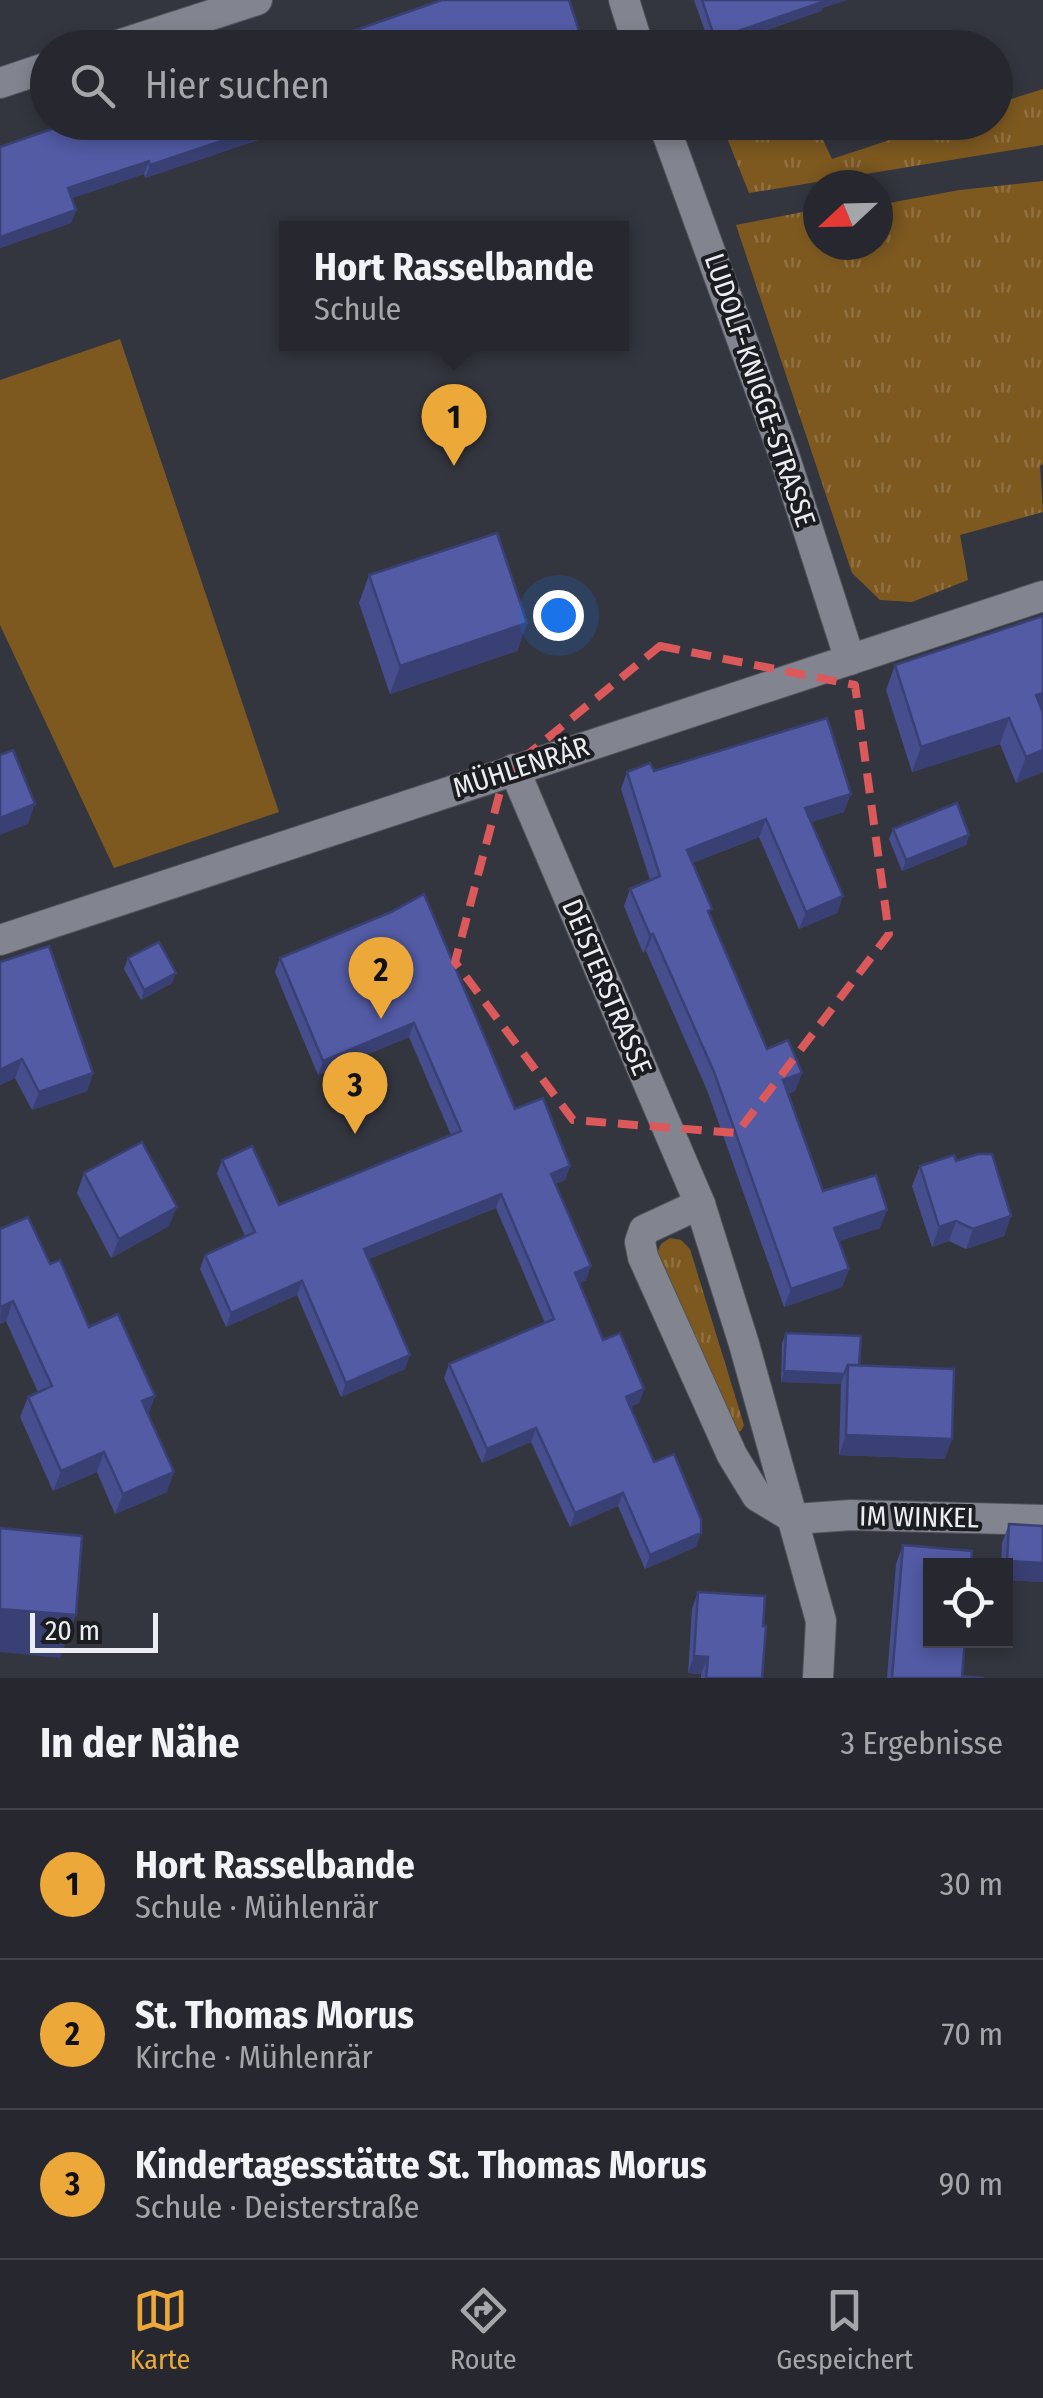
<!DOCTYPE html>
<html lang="de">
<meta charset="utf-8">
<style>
:root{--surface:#27282f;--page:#33343b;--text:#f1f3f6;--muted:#a4a6aa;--line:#43444b;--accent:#eca93a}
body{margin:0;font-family:"Fira Sans Condensed",sans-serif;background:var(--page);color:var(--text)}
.controls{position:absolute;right:30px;bottom:30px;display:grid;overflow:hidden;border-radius:0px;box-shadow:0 5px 15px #0003}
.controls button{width:90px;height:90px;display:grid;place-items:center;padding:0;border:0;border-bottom:2px solid var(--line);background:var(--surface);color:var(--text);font:50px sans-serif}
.compass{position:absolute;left:803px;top:170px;width:90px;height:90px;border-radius:50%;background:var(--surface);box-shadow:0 5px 15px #0003;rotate:248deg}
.scale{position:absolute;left:30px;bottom:25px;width:128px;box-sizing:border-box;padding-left:10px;border:5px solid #ecedf3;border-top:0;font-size:28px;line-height:35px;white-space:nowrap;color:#ecedf3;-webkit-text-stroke:8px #1c1d21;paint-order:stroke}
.you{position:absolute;left:558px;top:615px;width:35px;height:35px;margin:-25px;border:8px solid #fff;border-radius:50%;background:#1a73e8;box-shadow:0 0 0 15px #1a73e833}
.badge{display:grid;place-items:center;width:65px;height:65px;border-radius:50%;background:var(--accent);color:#111;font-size:32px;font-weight:700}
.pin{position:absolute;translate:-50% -82px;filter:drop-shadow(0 2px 5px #0008)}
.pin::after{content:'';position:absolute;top:52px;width:35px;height:30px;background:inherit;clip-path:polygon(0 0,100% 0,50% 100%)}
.popup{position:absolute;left:279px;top:221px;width:350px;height:130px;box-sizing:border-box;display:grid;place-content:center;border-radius:0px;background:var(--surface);filter:drop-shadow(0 2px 8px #0005);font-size:32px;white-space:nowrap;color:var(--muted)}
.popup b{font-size:38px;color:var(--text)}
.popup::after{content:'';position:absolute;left:50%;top:100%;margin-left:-20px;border:20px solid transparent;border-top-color:var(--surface)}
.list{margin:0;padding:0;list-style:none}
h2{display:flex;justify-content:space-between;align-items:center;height:130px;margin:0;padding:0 40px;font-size:42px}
h2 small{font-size:32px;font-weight:400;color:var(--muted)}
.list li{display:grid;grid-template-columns:65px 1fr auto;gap:30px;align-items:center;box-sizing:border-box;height:150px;padding:0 40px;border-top:2px solid var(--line)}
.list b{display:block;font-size:38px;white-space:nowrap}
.list p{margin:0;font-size:32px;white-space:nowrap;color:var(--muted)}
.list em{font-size:32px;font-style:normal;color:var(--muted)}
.icon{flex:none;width:55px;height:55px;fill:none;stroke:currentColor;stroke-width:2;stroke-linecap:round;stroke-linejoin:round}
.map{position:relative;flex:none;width:1043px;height:1678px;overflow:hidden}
.search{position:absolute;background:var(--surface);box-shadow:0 5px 15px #0003;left:30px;right:30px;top:30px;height:110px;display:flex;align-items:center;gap:25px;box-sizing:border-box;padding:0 35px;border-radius:55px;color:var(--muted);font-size:38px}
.sheet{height:580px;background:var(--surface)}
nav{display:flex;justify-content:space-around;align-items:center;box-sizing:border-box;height:140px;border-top:2px solid var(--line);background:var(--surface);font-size:28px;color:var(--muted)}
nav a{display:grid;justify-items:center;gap:5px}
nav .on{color:var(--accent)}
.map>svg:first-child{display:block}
.grass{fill:url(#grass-tufts)}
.green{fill:#7d5920}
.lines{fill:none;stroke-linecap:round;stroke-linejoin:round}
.minor-casing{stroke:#51535b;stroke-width:32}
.minor{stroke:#82848f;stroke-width:30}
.wall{fill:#474e8d}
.shaded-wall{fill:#394073}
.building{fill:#525ba4;stroke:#394073;stroke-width:2.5}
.marked{fill:none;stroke:#dc595b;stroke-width:8;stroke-dasharray:20 12;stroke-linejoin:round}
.labels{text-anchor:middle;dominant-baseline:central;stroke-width:8;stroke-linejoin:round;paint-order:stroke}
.street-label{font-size:28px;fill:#ecedf3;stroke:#1c1d21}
</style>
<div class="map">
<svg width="1043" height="1678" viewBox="0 0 1043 1678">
<defs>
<pattern id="grass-tufts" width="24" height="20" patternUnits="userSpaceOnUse" patternTransform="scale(2.5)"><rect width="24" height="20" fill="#7d5920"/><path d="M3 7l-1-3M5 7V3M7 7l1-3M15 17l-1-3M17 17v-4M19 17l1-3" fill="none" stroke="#907141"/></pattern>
</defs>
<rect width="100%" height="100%" fill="#34363f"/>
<g class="grass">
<path d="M 1043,89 L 1043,145 L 749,193 L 727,138 L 784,123 L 815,123 L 832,159 L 941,123 L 996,122 L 996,104 Z"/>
<path d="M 1043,181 L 1043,464 L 1040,466 L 1043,512 L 960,535 L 968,580 L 912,602 L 880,600 L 852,573 L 736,225 L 818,209 L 818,245 L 878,245 L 878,205 L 960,190 Z"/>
<path d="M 670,1238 L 681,1240 L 690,1249 L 744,1425 L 741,1431 L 735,1433 L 657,1254 L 661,1244 Z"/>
</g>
<path class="green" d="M 120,339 L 279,812 L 114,868 L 0,625 L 0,380 Z"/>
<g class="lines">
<g class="minor-casing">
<g id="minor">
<path d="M 624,0 L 639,48"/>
<path d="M 109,48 L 257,0"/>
<path d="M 0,83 L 48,67"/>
<path d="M 663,122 L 784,455 L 850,660"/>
<path d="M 514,769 L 700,1204 L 744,1344 L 821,1621 L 818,1678"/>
<path d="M 0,940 L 1043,596"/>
<path d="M 700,1204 L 644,1230 L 640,1242 L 643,1257 L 732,1455 L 757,1496 L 795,1519"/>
<path d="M 795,1519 L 851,1515 L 1043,1520"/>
</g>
</g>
<use href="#minor" class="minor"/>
</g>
<g class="wall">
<path d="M 694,0 L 847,0 L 822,8 L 821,11 L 715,48 L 711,48 Z"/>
<path d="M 72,122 L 312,122 L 145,178 L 144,174 L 72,198 L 76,210 L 71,223 L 0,248 L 0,147 Z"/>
<path d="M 369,575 L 527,623 L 517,651 L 390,694 L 359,603 Z"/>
<path d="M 1043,616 L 1043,772 L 1016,783 L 1000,744 L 912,772 L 886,690 L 895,665 Z"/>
<path d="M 654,771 L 844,812 L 811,822 L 843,896 L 837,913 L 799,929 L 759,837 L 692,863 L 709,915 L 767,1049 L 802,1073 L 795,1091 L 788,1094 L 823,1191 L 880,1228 L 839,1241 L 849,1269 L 842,1287 L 784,1307 L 707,1090 L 646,951 L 643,953 L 624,906 L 630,889 L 650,880 L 621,789 L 627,772 Z"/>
<path d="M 893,829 L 969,835 L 966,845 L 902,871 L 889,839 Z"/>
<path d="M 391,912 L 515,1109 L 570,1166 L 565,1180 L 555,1184 L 586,1280 L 579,1283 L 603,1340 L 644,1389 L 639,1403 L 630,1407 L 654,1462 L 696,1547 L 645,1569 L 618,1506 L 570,1527 L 531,1442 L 482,1463 L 444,1378 L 449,1364 L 545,1323 L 496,1208 L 369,1259 L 405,1369 L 341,1397 L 297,1295 L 226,1327 L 200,1269 L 205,1255 L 245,1236 L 217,1174 L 222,1160 L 279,1205 L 451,1135 L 409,1037 L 318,1075 L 275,972 L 280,958 Z"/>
<path d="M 128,958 L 172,983 L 141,1000 L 124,969 Z"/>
<path d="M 0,962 L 93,1073 L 87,1091 L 32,1110 L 15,1078 L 0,1085 Z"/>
<path d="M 956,1161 L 1011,1216 L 1004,1236 L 966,1249 L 949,1241 L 932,1247 L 912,1186 L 920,1166 Z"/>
<path d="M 84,1173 L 169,1226 L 111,1258 L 77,1193 Z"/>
<path d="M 0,1229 L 50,1264 L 89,1327 L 155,1396 L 148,1414 L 167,1492 L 115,1514 L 97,1472 L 53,1491 L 20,1417 L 28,1397 L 38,1392 L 6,1321 L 0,1324 Z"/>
<path d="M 786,1333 L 859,1365 L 945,1459 L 839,1455 L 841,1384 L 781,1382 L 782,1343 Z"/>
<path d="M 1009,1524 L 1043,1582 L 1006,1580 L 1006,1566 L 1001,1566 L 1002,1543 Z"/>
<path d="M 903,1545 L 962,1676 L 984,1678 L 887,1678 L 896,1564 Z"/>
<path d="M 698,1592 L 762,1678 L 701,1678 L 701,1674 L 688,1673 L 692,1609 Z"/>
</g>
<g class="shaded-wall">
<path d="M 824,0 L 847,0 L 822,8 L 821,11 L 712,48 L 715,39 Z"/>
<path d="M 580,34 L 576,46 L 573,48 L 538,48 Z"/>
<path d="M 278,122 L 312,122 L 145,178 L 150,165 Z"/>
<path d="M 149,161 L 144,174 L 64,201 L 68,188 Z"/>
<path d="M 76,210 L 71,223 L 0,248 L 0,237 Z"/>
<path d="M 527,623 L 517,651 L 390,694 L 400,666 Z"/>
<path d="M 1043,693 L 1043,716 L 1036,695 Z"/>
<path d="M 1009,718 L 1000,744 L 912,772 L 921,747 Z"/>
<path d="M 1043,750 L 1043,772 L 1016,783 L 1026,757 Z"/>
<path d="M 851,794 L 844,812 L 799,826 L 805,808 Z"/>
<path d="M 35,804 L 28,824 L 0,835 L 0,818 Z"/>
<path d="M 766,819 L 759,837 L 680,868 L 687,850 Z"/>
<path d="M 969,835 L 966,845 L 902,871 L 906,860 Z"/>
<path d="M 843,896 L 837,913 L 799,929 L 806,912 Z"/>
<path d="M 653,934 L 646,951 L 643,953 L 650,935 Z"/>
<path d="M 176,973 L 172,983 L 141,1000 L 144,990 Z"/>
<path d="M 414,1023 L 409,1037 L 318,1075 L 323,1061 Z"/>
<path d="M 22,1059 L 15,1078 L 0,1085 L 0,1070 Z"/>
<path d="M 93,1073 L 87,1091 L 32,1110 L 39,1092 Z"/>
<path d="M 802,1073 L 795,1091 L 777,1098 L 783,1080 Z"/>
<path d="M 570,1166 L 565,1180 L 546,1187 L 551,1174 Z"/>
<path d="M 501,1194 L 496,1208 L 359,1263 L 364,1249 Z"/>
<path d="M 177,1207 L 169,1226 L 111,1258 L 119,1239 Z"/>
<path d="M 887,1210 L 880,1228 L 827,1245 L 834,1228 Z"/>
<path d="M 1011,1216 L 1004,1236 L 966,1249 L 973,1229 Z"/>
<path d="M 956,1221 L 949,1241 L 932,1247 L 939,1227 Z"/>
<path d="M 591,1266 L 586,1280 L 570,1287 L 575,1273 Z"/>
<path d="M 849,1269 L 842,1287 L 784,1307 L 791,1289 Z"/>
<path d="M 302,1281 L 297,1295 L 226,1327 L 231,1313 Z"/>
<path d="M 13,1301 L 6,1321 L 0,1324 L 1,1307 Z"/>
<path d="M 410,1355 L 405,1369 L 341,1397 L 346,1383 Z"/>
<path d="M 784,1371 L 844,1374 L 841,1384 L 781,1382 Z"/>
<path d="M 644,1389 L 639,1403 L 621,1411 L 626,1397 Z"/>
<path d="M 155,1396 L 148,1416 L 142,1401 Z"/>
<path d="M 536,1428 L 531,1442 L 482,1463 L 487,1449 Z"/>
<path d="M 846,1435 L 952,1439 L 945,1459 L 839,1455 Z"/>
<path d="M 104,1452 L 97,1472 L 53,1491 L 61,1471 Z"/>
<path d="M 174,1472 L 167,1492 L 115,1514 L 123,1494 Z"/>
<path d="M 623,1493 L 618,1506 L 570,1527 L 575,1513 Z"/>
<path d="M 701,1533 L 696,1547 L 645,1569 L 650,1555 Z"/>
<path d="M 1007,1561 L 1043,1563 L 1043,1582 L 1006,1580 L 1006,1566 Z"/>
<path d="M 0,1609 L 76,1615 L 60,1658 L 0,1652 Z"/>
<path d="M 694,1656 L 708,1657 L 701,1674 L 688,1673 Z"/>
</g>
<g class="building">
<path d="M 442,0 L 569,0 L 580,34 L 538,48 L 304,48 Z"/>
<path d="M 702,0 L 824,0 L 825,1 L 715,39 Z"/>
<path d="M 72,122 L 278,122 L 150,165 L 149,161 L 68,188 L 76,210 L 0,237 L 0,147 Z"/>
<path d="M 497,533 L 527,623 L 400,666 L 369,575 Z"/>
<path d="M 1043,616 L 1043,693 L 1036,695 L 1043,713 L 1043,750 L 1026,757 L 1009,718 L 921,747 L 895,665 Z"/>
<path d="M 827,718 L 851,794 L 805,808 L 843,896 L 806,912 L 766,819 L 687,850 L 712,909 L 708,911 L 767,1049 L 788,1040 L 802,1073 L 783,1080 L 823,1191 L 876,1175 L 887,1210 L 834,1228 L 849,1269 L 791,1289 L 714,1072 L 653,934 L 650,935 L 630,889 L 660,876 L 627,772 L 650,763 L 654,771 Z"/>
<path d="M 13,750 L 35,804 L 0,818 L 0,755 Z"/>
<path d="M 957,803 L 969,835 L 906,860 L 893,829 Z"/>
<path d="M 424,894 L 515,1109 L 543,1098 L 570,1166 L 551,1174 L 591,1266 L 575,1273 L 603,1340 L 620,1333 L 644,1389 L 626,1397 L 654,1462 L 674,1454 L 701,1519 L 701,1533 L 650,1555 L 623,1493 L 575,1513 L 536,1428 L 487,1449 L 449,1364 L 554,1319 L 501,1194 L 364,1249 L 410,1355 L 346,1383 L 302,1281 L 231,1313 L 205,1255 L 255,1232 L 222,1160 L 252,1146 L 279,1205 L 461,1131 L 414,1023 L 323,1061 L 280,958 L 391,912 Z"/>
<path d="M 159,942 L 176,973 L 144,990 L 128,958 Z"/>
<path d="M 49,946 L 93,1073 L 39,1092 L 22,1059 L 0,1070 L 0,962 Z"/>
<path d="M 142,1142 L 177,1207 L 119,1239 L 84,1173 Z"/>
<path d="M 978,1154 L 992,1154 L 1011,1216 L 973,1229 L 956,1221 L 939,1227 L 920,1166 L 954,1155 L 956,1161 Z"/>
<path d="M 28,1217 L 50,1264 L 60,1260 L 89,1327 L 118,1314 L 155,1396 L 142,1401 L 174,1472 L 123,1494 L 104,1452 L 61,1471 L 28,1397 L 52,1386 L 13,1301 L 1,1307 L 0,1305 L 0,1229 Z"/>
<path d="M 786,1333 L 861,1336 L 859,1365 L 848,1365 L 844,1374 L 784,1371 Z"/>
<path d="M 848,1365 L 954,1369 L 952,1439 L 846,1435 Z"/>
<path d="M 1009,1524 L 1043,1526 L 1043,1563 L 1007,1561 Z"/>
<path d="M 0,1528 L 82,1536 L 76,1615 L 0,1609 Z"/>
<path d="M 903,1545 L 972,1551 L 971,1566 L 930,1566 L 930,1640 L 965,1640 L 962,1676 L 984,1678 L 892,1678 Z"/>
<path d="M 698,1592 L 765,1596 L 763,1626 L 766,1626 L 762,1678 L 706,1678 L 708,1657 L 694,1656 Z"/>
</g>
<path class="marked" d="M 660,646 L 855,685 L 889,934 L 737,1133 L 573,1120 L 455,962 L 505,773 Z"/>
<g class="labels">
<g class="street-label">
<text transform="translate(760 390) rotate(71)">LUDOLF-KNIGGE-STRASSE</text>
<text transform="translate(521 767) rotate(-18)">MÜHLENRÄR</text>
<text transform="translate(607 987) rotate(67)">DEISTERSTRASSE</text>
<text transform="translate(919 1517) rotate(1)">IM WINKEL</text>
</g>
</g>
</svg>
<div class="controls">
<button><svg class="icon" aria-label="locate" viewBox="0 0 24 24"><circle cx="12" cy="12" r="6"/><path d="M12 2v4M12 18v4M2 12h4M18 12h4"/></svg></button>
</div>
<svg class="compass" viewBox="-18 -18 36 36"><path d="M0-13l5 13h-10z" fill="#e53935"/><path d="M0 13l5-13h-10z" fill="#a4a6aa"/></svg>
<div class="scale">20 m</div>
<div class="you"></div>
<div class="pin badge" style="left:454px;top:466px">1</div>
<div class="popup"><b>Hort Rasselbande</b>Schule</div>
<div class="pin badge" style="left:381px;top:1019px">2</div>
<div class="pin badge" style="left:355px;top:1134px">3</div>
<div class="search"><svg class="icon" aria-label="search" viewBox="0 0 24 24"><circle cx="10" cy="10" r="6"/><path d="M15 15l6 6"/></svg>Hier suchen</div>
</div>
<section class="sheet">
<h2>In der Nähe<small>3 Ergebnisse</small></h2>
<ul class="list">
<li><span class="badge">1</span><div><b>Hort Rasselbande</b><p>Schule · Mühlenrär</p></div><em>30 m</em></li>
<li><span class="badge">2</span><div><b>St. Thomas Morus</b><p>Kirche · Mühlenrär</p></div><em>70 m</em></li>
<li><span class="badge">3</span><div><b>Kindertagesstätte St. Thomas Morus</b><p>Schule · Deisterstraße</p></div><em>90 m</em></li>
</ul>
</section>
<nav>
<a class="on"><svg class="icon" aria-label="map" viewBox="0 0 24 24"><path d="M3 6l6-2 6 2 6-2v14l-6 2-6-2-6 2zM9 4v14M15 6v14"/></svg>Karte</a>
<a><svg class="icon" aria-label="directions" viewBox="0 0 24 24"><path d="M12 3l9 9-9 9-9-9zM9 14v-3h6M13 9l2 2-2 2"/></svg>Route</a>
<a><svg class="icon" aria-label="saved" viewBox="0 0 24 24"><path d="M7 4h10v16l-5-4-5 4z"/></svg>Gespeichert</a>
</nav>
